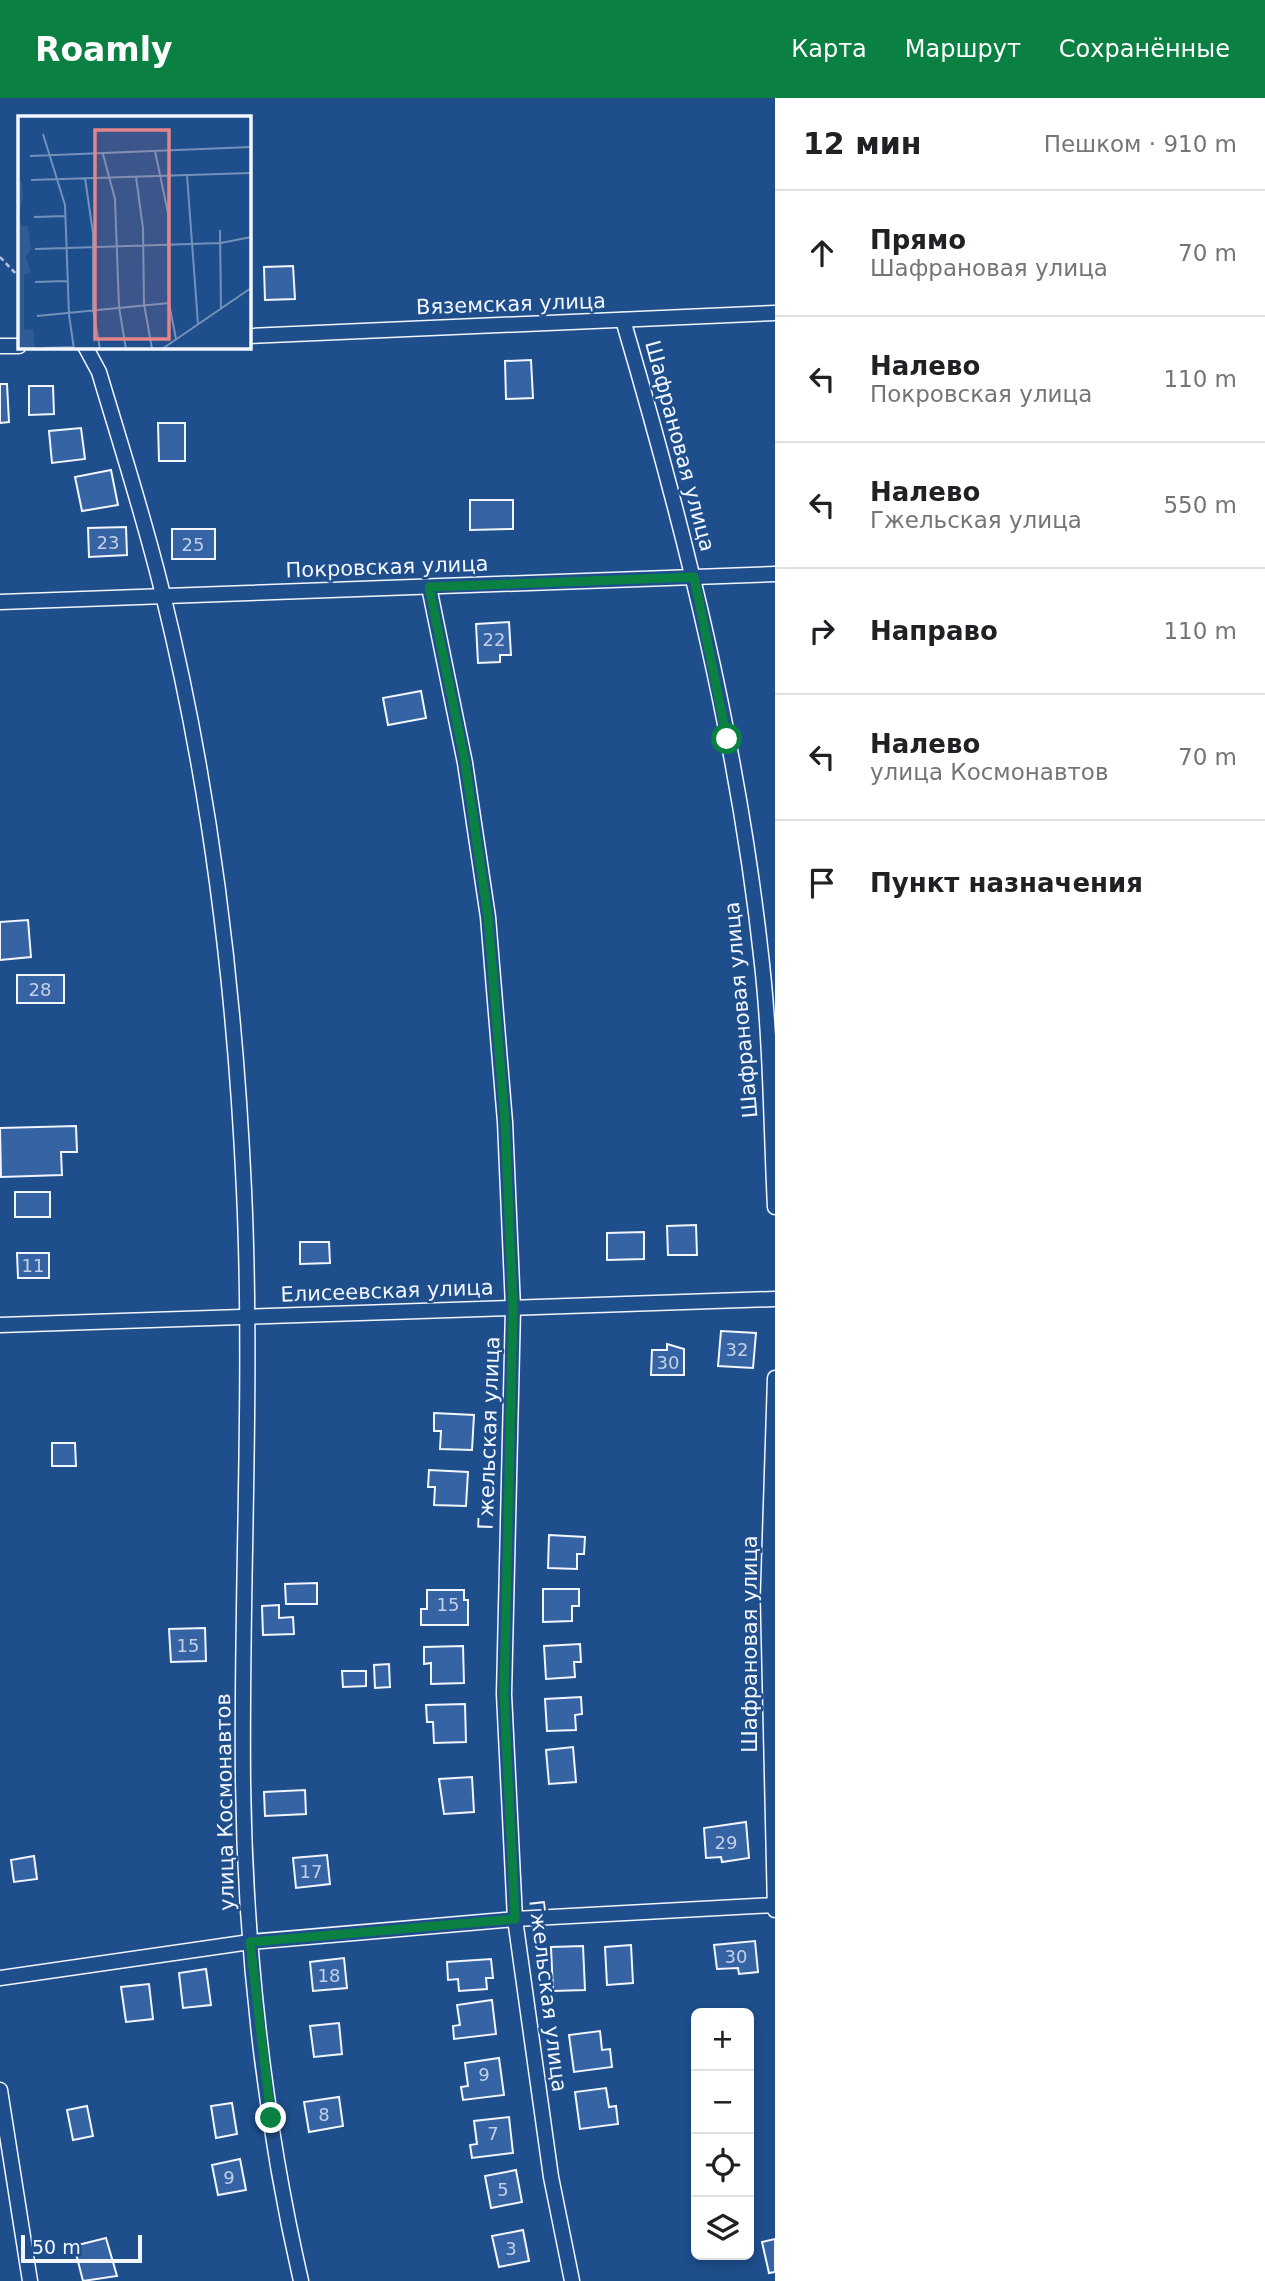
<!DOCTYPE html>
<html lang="ru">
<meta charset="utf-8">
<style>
:root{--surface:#fff;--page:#f2f2f2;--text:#202124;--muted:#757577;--line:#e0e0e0;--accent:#0b8043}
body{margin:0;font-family:"DejaVu Sans",sans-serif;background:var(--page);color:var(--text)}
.controls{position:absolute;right:21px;bottom:21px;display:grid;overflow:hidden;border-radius:10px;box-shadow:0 4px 10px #0003}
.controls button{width:63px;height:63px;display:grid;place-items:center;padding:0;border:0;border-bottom:2px solid var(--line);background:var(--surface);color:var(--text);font:35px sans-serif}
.scale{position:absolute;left:21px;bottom:18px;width:121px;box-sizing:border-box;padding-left:7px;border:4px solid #f2f6ff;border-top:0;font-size:19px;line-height:24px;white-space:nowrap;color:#f2f6ff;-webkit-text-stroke:5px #1f4e8c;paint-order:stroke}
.stop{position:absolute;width:21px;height:21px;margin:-16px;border:5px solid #0b8043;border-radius:50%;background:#fff}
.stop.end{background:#0b8043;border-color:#fff;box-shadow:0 2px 7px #0008}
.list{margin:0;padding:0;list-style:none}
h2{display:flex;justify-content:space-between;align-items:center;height:91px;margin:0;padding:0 28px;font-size:30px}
h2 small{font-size:23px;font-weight:400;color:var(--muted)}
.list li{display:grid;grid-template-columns:46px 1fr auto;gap:21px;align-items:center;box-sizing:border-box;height:126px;padding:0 28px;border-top:2px solid var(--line)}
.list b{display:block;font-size:26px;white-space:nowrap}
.list p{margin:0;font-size:23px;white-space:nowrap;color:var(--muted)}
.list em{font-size:23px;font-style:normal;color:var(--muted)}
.icon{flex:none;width:38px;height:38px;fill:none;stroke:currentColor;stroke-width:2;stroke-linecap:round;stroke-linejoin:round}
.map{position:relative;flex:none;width:775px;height:2183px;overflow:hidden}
header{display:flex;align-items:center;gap:42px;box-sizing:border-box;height:98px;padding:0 35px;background:var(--accent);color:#fff}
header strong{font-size:33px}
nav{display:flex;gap:38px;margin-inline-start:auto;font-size:24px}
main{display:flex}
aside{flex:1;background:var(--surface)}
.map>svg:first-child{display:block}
.building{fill:#3563a3;stroke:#f2f6ff;stroke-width:2}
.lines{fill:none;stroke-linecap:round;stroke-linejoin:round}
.street-casing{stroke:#f2f6ff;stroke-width:17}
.path{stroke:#b3c4dc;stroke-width:2.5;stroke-dasharray:5 3.5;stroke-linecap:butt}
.street{stroke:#1f4e8c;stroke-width:14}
.route{stroke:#0b8043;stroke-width:9}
.labels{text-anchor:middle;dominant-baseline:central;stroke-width:5;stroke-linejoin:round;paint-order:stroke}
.number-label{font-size:18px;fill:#c3d1e8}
.street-label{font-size:21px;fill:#f2f6ff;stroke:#1f4e8c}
.inset-road{fill:none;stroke:#7391ba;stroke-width:2}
.view{fill:#e38589;fill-opacity:0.15;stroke:#e38589;stroke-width:3.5}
.inset-edge{fill:none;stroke:#f2f6ff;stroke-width:3.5}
</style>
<header>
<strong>Roamly</strong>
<nav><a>Карта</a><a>Маршрут</a><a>Сохранённые</a></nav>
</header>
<main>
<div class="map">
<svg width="775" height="2183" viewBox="0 0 775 2183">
<rect width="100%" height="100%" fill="#1f4e8c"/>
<g class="building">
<path d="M 293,168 L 295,201 L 265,202 L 264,169 Z"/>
<path d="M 531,262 L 533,300 L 506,301 L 505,263 Z"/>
<path d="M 0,286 L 7,286 L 9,324 L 0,325 Z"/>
<path d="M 29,288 L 53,288 L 54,316 L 29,317 Z"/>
<path d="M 158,325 L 185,325 L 185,363 L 159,363 Z"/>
<path d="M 81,330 L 85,361 L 52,365 L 49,333 Z"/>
<path d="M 111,372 L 118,407 L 82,413 L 75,379 Z"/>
<path d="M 470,402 L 513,402 L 513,431 L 470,432 Z"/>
<path d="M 126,429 L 127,457 L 89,459 L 88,430 Z"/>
<rect x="172" y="431" width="43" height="30"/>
<path d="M 509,524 L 511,557 L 500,557 L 500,564 L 478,565 L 476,526 Z"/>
<path d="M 421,593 L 426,620 L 388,627 L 383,600 Z"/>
<path d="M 28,822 L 31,859 L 0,862 L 0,824 Z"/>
<rect x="17" y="877" width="47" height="28"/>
<path d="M 76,1028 L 77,1054 L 61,1054 L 62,1077 L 1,1079 L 0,1030 Z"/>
<rect x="15" y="1094" width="35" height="25"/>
<path d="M 696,1127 L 697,1157 L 668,1157 L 667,1128 Z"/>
<path d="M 644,1134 L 644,1161 L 607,1162 L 607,1135 Z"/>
<path d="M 300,1144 L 329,1144 L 330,1165 L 300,1166 Z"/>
<path d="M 17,1155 L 49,1155 L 49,1180 L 18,1180 Z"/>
<path d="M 721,1233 L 756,1235 L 753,1270 L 718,1268 Z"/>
<path d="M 667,1246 L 684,1251 L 684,1277 L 651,1277 L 652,1252 L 667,1252 Z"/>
<path d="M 434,1315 L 474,1317 L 472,1352 L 440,1351 L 441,1333 L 434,1333 Z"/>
<path d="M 52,1345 L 75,1345 L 76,1368 L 52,1368 Z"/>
<path d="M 429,1372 L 468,1374 L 466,1408 L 434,1407 L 435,1389 L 428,1389 Z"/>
<path d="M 549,1437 L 585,1439 L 584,1456 L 577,1456 L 577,1471 L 548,1470 Z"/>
<path d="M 317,1485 L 317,1506 L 286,1506 L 285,1486 Z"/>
<path d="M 543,1491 L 579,1491 L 579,1508 L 572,1508 L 572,1523 L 543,1524 Z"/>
<path d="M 427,1492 L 464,1492 L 464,1502 L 468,1502 L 468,1527 L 421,1527 L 421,1511 L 427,1511 Z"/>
<path d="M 279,1507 L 279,1520 L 293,1519 L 294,1536 L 263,1537 L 262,1508 Z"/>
<path d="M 205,1530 L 206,1563 L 171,1564 L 169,1531 Z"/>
<path d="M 580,1546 L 581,1564 L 574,1564 L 575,1579 L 546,1581 L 544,1548 Z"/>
<path d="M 463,1548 L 464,1585 L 431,1586 L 431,1565 L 424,1566 L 424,1549 Z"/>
<path d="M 389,1566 L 390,1589 L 375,1590 L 374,1567 Z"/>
<path d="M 342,1573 L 366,1573 L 366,1588 L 343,1589 Z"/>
<path d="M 581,1599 L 582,1616 L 575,1617 L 576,1632 L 547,1633 L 545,1601 Z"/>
<path d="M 465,1606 L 466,1644 L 434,1645 L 433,1624 L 427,1624 L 426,1607 Z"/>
<path d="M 573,1649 L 576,1684 L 549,1686 L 546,1652 Z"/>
<path d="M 472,1679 L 474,1714 L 444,1716 L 439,1681 Z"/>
<path d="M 305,1692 L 306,1716 L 265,1718 L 264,1694 Z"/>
<path d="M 746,1724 L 749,1760 L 722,1764 L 721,1759 L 706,1760 L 704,1730 Z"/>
<path d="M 327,1757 L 330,1786 L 296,1790 L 293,1760 Z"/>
<path d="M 34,1758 L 37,1781 L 14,1784 L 11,1762 Z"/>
<path d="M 755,1843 L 758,1874 L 739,1876 L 738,1870 L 717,1871 L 714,1847 Z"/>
<path d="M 631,1847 L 633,1885 L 607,1887 L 605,1849 Z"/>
<path d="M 583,1848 L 585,1892 L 553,1893 L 551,1849 Z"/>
<path d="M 344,1860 L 347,1890 L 313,1893 L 310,1864 Z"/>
<path d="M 491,1861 L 493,1880 L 486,1880 L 487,1891 L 459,1893 L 458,1881 L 448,1882 L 447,1864 Z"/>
<path d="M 206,1871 L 211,1907 L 183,1910 L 179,1875 Z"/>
<path d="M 149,1886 L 153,1921 L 126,1924 L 121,1889 Z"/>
<path d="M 492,1902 L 496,1936 L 454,1941 L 453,1928 L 460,1927 L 457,1907 Z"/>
<path d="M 339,1925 L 342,1956 L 314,1959 L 310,1928 Z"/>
<path d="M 600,1933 L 602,1952 L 610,1951 L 612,1969 L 574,1974 L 569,1937 Z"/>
<path d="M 499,1960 L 504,1997 L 463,2002 L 461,1989 L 468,1988 L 465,1965 Z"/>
<path d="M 606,1990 L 609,2009 L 616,2008 L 618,2026 L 580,2031 L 575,1994 Z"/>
<path d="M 339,1999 L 343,2028 L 309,2034 L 304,2004 Z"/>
<path d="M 232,2005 L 237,2036 L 216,2040 L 211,2008 Z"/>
<path d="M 87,2008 L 93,2038 L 73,2042 L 67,2012 Z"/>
<path d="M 509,2019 L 513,2055 L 472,2060 L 470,2047 L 477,2046 L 474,2023 Z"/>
<path d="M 240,2061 L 246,2092 L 218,2097 L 212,2067 Z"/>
<path d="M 516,2072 L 522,2104 L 491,2110 L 485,2078 Z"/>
<path d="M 523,2132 L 529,2163 L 499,2169 L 492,2138 Z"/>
<path d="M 106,2140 L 117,2178 L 83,2183 L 74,2148 Z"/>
<path d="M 775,2141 L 775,2174 L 769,2175 L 762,2144 Z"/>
</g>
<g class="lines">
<g class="street-casing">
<g id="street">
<path d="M 623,222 C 685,433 739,648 762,866 C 771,947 771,1029 775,1109"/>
<path d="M 248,238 L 775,215"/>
<path d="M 0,248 L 19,248"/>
<path d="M 85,248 L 99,274 C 121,348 145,422 163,497 C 211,691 235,893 244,1092 C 253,1289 241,1486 243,1683 C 245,1848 264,2022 301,2183"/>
<path d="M 429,489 L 465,665 L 488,819 L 505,1024 L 513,1210 L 504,1596 L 515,1821 L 551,2079 L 572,2183"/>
<path d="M 0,504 L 775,476"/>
<path d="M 0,1227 L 775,1201"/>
<path d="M 775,1280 L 768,1500 L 775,1812"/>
<path d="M 0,1880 L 250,1844 L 515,1821 L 774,1807"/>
<path d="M 0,1992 L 30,2183"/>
</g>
</g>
<path class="path" d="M 0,159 L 19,179"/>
<use href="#street" class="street"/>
</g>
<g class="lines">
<path class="route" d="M 271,2020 L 250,1844 L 515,1821 L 504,1596 L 513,1210 L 505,1024 L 488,819 L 465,664 L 429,489 L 694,479 L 727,641"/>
</g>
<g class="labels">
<g class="number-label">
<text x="108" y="444">23</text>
<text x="193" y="446">25</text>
<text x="494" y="541">22</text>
<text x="40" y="891">28</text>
<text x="33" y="1167">11</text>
<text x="737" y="1251">32</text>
<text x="668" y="1264">30</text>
<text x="448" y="1506">15</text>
<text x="188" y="1547">15</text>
<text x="726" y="1744">29</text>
<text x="311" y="1773">17</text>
<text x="736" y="1858">30</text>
<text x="329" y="1877">18</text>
<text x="484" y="1976">9</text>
<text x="324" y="2016">8</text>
<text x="493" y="2035">7</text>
<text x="229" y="2079">9</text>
<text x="503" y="2091">5</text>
<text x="511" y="2150">3</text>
</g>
<g class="street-label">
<text transform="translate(511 206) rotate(-2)">Вяземская улица</text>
<text transform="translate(680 348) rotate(75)">Шафрановая улица</text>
<text transform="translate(387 469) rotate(-2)">Покровская улица</text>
<text transform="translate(741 912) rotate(-95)">Шафрановая улица</text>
<text transform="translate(387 1193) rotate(-2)">Елисеевская улица</text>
<text transform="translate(489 1335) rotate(-88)">Гжельская улица</text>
<text transform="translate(750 1546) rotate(-90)">Шафрановая улица</text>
<text transform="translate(225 1704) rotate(-91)">улица Космонавтов</text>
<text transform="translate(548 1898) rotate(83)">Гжельская улица</text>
</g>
</g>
<g transform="translate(18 18)">
<rect width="233" height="233" fill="#1f4e8c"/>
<path d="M 0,66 L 4,66 L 5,82 L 1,99 L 4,110 L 10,110 L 13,133 L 8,140 L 13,157 L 6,158 L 6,214 L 15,213 L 17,233 L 0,233 Z" fill="#305b95"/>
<path class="inset-road" d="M 25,18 L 47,89 L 51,199 L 56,233M 137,35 L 150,97 L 151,187 L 158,223M 85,38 L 97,83 L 101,191 L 108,233M 12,40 L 233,31M 169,59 L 180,208M 118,61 L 125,112 L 126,188 L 134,233M 67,62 L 75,117 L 75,194 L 82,233M 13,64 L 233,57M 16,101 L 48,100M 202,114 L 203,193M 17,133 L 203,127 L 233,121M 17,166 L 49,165M 19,200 L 151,187M 26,232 L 55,231M 144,233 L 233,172"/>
<path class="view" d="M 77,14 L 151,14 L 151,223 L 77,223 Z"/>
<rect width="233" height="233" class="inset-edge"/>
</g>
</svg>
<div class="controls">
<button>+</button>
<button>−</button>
<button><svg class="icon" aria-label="locate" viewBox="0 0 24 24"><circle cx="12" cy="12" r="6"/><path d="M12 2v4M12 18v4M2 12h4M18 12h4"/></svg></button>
<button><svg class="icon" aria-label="layers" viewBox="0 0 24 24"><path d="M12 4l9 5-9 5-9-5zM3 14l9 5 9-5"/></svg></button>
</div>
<div class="scale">50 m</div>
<div class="stop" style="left:727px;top:641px"></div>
<div class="stop end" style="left:271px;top:2020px"></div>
</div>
<aside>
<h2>12 мин<small>Пешком · 910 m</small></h2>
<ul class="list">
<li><svg class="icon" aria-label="ahead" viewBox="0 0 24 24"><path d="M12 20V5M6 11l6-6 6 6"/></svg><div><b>Прямо</b><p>Шафрановая улица</p></div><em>70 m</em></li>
<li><svg class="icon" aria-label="left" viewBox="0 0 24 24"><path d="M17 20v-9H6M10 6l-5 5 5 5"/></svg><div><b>Налево</b><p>Покровская улица</p></div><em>110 m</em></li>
<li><svg class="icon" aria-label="left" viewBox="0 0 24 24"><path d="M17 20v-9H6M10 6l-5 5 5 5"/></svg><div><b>Налево</b><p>Гжельская улица</p></div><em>550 m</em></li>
<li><svg class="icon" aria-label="right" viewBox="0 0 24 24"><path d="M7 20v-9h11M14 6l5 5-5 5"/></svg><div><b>Направо</b></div><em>110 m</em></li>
<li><svg class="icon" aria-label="left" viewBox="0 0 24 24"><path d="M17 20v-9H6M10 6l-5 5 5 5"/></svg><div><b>Налево</b><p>улица Космонавтов</p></div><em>70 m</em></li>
<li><svg class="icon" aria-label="arrive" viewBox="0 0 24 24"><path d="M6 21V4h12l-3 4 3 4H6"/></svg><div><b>Пункт назначения</b></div></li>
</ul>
</aside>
</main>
